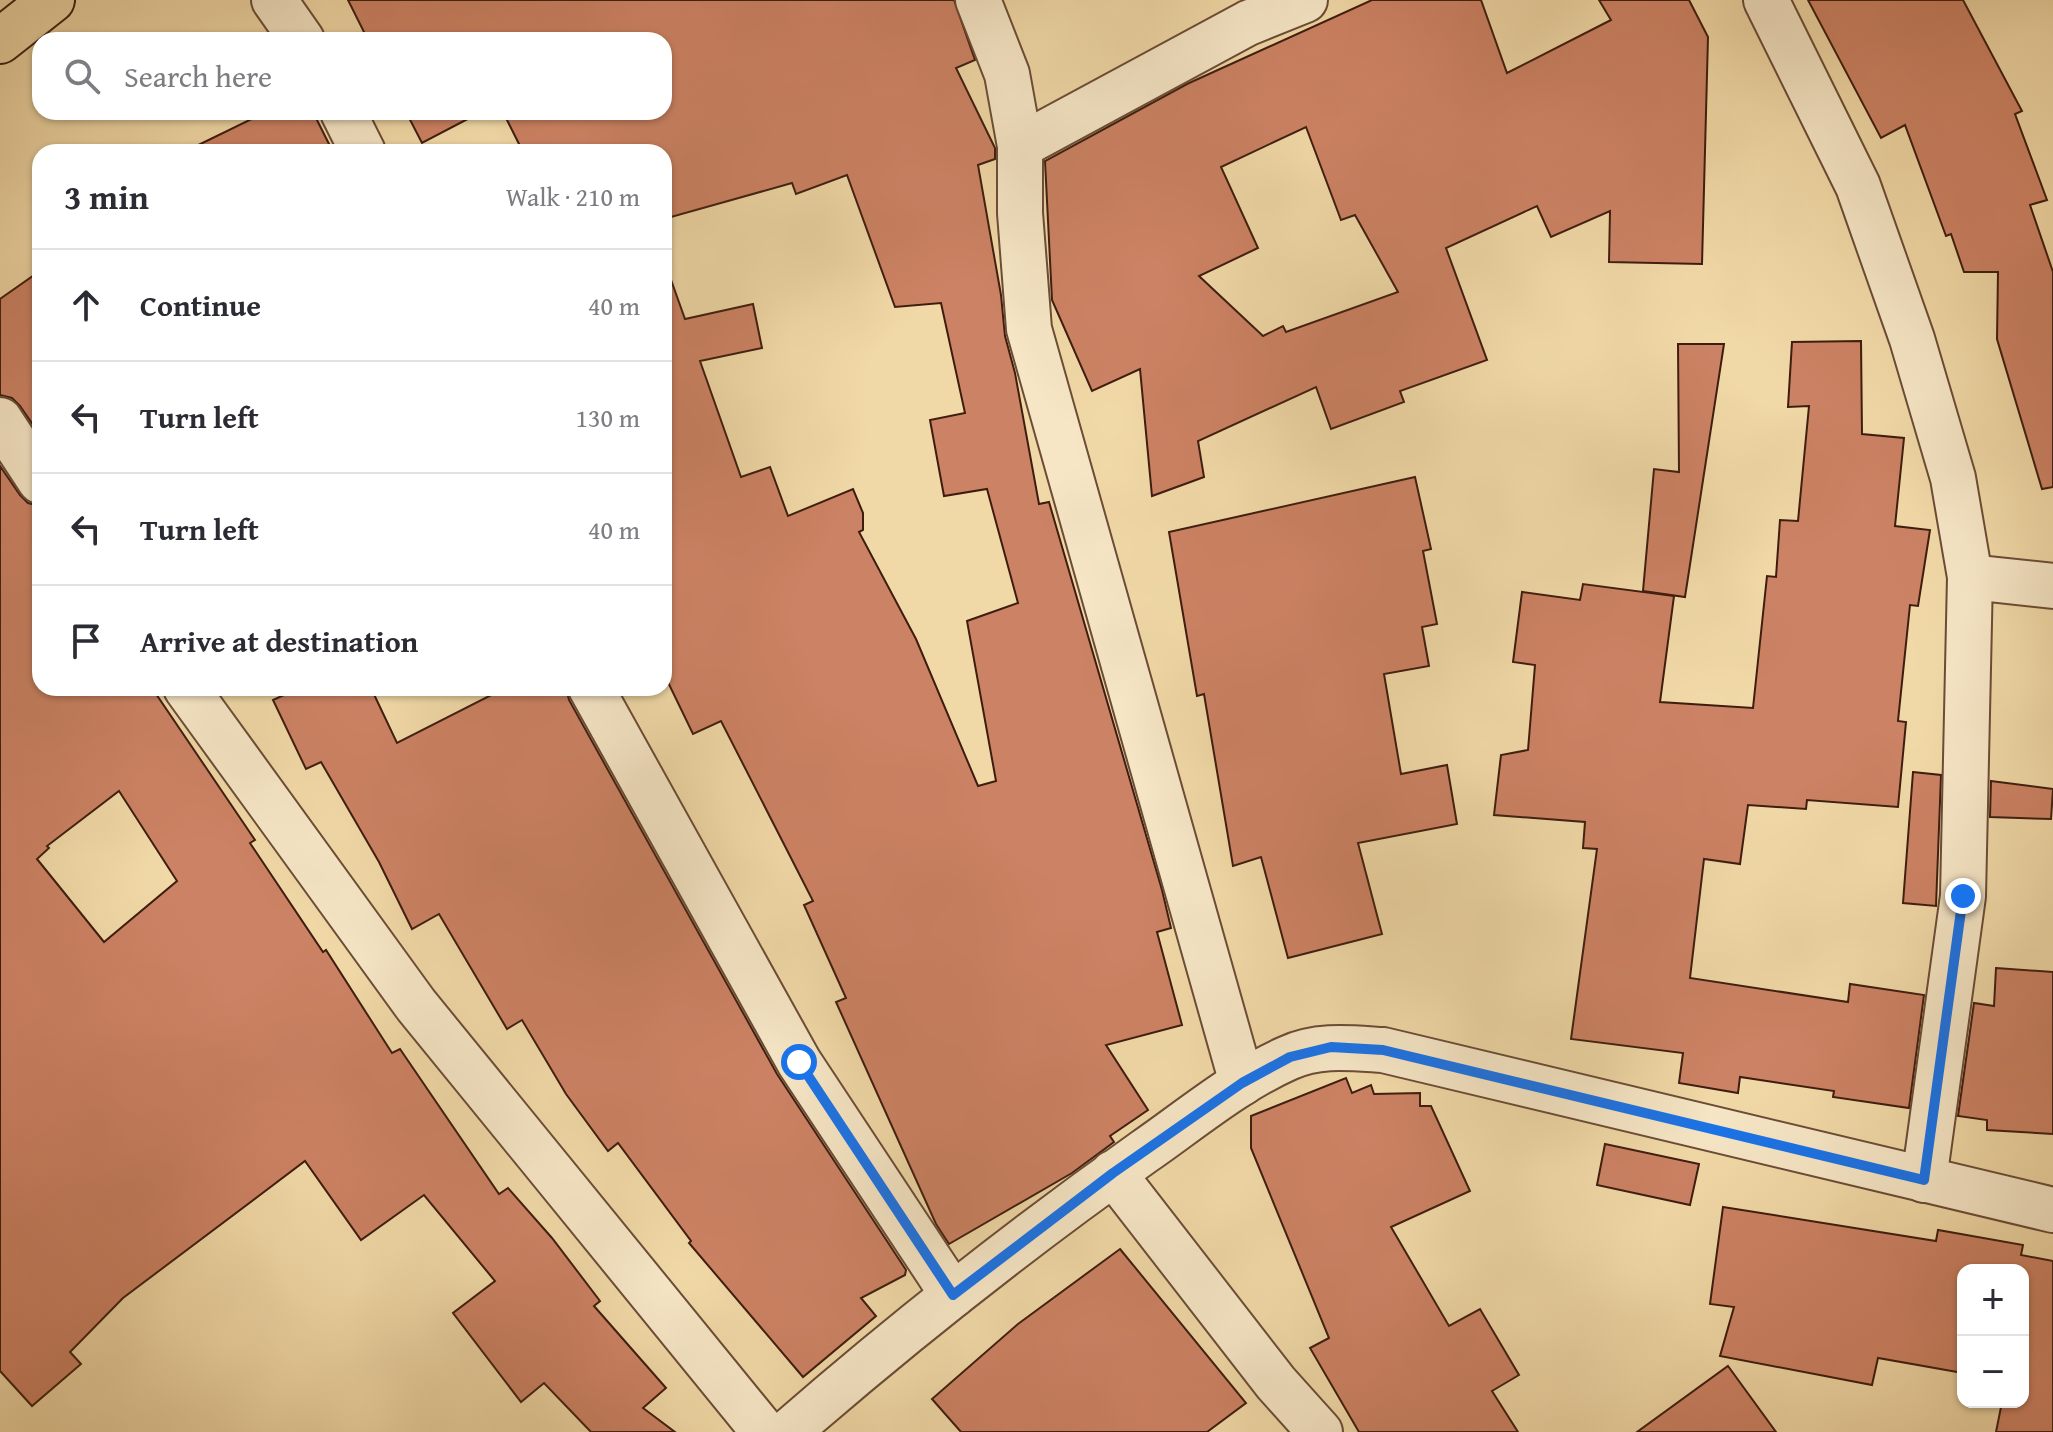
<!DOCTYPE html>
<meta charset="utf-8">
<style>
:root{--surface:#fff;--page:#f2f2f3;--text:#2b2b33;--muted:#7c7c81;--line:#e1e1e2}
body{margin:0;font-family:"Gentium Book Plus",serif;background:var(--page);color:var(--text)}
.controls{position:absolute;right:24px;bottom:24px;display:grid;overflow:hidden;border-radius:16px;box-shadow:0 2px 6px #0004}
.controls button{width:72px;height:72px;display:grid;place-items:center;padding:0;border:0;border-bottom:2px solid var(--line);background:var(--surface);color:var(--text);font:40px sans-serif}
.stop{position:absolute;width:24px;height:24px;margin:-18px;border:6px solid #1a73e8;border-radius:50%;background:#fff}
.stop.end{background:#1a73e8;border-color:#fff;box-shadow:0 2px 8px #0008}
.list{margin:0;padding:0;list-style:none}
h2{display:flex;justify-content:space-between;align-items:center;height:104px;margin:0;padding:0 32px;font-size:34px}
h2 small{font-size:26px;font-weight:400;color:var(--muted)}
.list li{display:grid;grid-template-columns:52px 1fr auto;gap:24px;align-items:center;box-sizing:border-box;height:112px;padding:0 32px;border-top:2px solid var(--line)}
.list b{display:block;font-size:30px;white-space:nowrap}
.list em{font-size:26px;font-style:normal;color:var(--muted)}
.icon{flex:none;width:44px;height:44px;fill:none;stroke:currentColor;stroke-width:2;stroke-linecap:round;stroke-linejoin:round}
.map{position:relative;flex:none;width:2053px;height:1432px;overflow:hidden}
.search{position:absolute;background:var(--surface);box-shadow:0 2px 6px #0004;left:32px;top:32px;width:640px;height:88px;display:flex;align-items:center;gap:20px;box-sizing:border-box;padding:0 28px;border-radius:24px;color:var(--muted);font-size:30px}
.panel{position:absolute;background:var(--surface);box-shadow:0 2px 6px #0004;left:32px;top:144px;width:640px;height:552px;border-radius:24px}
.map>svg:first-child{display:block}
.building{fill:#cc8264;stroke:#3e1d10;stroke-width:2;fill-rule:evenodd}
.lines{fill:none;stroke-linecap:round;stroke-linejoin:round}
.minor-casing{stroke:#6b4c36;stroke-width:48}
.major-casing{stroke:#3e1d10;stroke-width:48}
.minor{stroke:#f6e6c6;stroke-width:44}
.major{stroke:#f1d9a7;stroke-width:44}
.route{stroke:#1a73e8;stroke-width:10}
</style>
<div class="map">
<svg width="2053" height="1432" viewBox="0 0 2053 1432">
<rect width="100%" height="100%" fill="#f1d9a7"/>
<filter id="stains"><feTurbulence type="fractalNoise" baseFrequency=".0025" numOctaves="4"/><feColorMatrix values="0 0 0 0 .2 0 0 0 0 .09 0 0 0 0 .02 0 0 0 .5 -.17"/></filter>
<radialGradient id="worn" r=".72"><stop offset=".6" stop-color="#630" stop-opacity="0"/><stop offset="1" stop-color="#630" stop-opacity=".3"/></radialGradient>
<g class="building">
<path d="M 348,0 L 954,0 L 975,60 L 956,68 L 995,148 L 995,159 L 978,165 L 1001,295 L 1005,336 L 1015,373 L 1039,504 L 1049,502 L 1162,890 L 1171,928 L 1157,932 L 1182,1025 L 1106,1045 L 1148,1110 L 1110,1136 L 1114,1142 L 1072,1173 L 949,1244 L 936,1224 L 836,1002 L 846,998 L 804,905 L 813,901 L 721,721 L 693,734 L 664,674 L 664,278 L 670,277 L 685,319 L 753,304 L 762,348 L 700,361 L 741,477 L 770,467 L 788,516 L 853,489 L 863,513 L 863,530 L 859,532 L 916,639 L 978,786 L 996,781 L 967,621 L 1018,603 L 987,489 L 944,496 L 930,420 L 965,413 L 941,303 L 895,307 L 847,175 L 796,194 L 792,183 L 664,219 L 664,152 L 523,152 L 503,112 L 664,112 L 664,40 L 368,40 Z"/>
<path d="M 1372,0 L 1481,0 L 1507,73 L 1611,20 L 1599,0 L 1689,0 L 1708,37 L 1702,264 L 1609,262 L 1610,211 L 1551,237 L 1537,206 L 1446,248 L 1487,360 L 1400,391 L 1404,402 L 1331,429 L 1316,387 L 1198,441 L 1204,477 L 1152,496 L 1140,369 L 1092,391 L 1052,300 L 1045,161 L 1187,84 ZM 1306,127 L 1341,220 L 1355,215 L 1398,292 L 1286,332 L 1283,326 L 1263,336 L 1199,276 L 1258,248 L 1221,167 Z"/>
<path d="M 1808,0 L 1963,0 L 2022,111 L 2015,114 L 2047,200 L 2030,205 L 2053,272 L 2053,487 L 2042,489 L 1997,339 L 1998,272 L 1964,272 L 1951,234 L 1946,236 L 1905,125 L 1881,138 Z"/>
<path d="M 266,112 L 313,112 L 333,152 L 184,152 Z"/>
<path d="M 406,112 L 481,112 L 422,143 Z"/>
<path d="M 40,271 L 40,435 L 20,406 L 12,398 L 0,395 L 0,299 Z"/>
<path d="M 1861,341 L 1862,434 L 1904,438 L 1895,526 L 1930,530 L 1918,606 L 1910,605 L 1898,721 L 1906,722 L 1898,807 L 1807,800 L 1806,809 L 1748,805 L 1740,864 L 1704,859 L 1690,978 L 1848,1002 L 1850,984 L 1924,995 L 1909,1108 L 1833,1097 L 1834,1091 L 1740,1077 L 1738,1093 L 1679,1083 L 1683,1053 L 1571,1039 L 1597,849 L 1583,848 L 1585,822 L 1494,815 L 1501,755 L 1528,750 L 1535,665 L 1513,662 L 1522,592 L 1580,600 L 1583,584 L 1674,596 L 1660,702 L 1753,708 L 1767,576 L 1776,577 L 1780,520 L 1798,521 L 1809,406 L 1788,407 L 1792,342 Z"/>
<path d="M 1678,344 L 1724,344 L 1685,597 L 1643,591 L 1654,469 L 1679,472 Z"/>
<path d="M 0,466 L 20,495 L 28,503 L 40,506 L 40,688 L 152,688 L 255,840 L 250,843 L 323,952 L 326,950 L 392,1053 L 400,1049 L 499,1194 L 508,1188 L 552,1238 L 600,1301 L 594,1306 L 666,1388 L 643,1408 L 675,1432 L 591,1432 L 544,1383 L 521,1402 L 453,1313 L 495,1281 L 424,1195 L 361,1240 L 305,1161 L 123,1298 L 70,1352 L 81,1364 L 32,1406 L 0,1371 ZM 119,791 L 177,881 L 104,942 L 37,859 L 49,848 L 47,846 Z"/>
<path d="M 1415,477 L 1431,549 L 1423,551 L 1437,624 L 1422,627 L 1429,666 L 1384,674 L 1401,774 L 1447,765 L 1457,824 L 1358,843 L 1382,934 L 1288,958 L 1261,857 L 1233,866 L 1204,694 L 1197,696 L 1169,532 Z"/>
<path d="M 299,688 L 371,688 L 397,743 L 505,688 L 566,688 L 569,700 L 777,1074 L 906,1270 L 905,1275 L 861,1298 L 876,1316 L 803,1377 L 689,1243 L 691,1241 L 618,1143 L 608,1151 L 566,1094 L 522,1020 L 507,1029 L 439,914 L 412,929 L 379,862 L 321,762 L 306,769 L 273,700 Z"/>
<path d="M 1913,772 L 1941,775 L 1936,906 L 1903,903 Z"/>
<path d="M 1991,781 L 2053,789 L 2051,819 L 1990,817 Z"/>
<path d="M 1996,968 L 2053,972 L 2053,1134 L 1987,1130 L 1987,1120 L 1958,1116 L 1974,1003 L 1994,1006 Z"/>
<path d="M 1346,1078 L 1352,1093 L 1371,1085 L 1374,1094 L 1420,1093 L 1420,1106 L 1431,1106 L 1470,1191 L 1391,1227 L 1449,1326 L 1480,1309 L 1519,1375 L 1492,1391 L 1518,1432 L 1359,1432 L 1310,1348 L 1329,1338 L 1251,1148 L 1251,1116 Z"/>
<path d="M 1605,1144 L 1699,1164 L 1690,1205 L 1597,1185 Z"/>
<path d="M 1723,1207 L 1936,1241 L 1938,1230 L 2023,1245 L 2021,1255 L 2053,1261 L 2053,1432 L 1996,1432 L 2002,1402 L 2023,1402 L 2023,1270 L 1963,1270 L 1963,1373 L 1878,1358 L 1872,1385 L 1720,1356 L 1734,1307 L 1710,1304 Z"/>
<path d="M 1120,1249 L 1246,1403 L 1207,1432 L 961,1432 L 932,1399 L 1018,1324 Z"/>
<path d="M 1728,1366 L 1776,1432 L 1637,1432 Z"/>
</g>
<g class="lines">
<g class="minor-casing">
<g id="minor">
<path d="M 274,0 L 302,40"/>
<path d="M 978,0 L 1007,74 L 1020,146 L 1020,213 L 1029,329 L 1242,1083"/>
<path d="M 1766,0 L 1858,186 L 1912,339 L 1953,478 L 1970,577 L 1963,896 L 1924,1180"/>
<path d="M 343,112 L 363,152"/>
<path d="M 1020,146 L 1248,23 L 1305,0"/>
<path d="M 0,420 L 40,481"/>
<path d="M 1970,577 L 2053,586"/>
<path d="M 186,688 L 416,1005 L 764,1432"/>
<path d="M 591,688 L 799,1062 L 953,1295"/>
<path d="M 1113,1173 L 1276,1383 L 1320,1432"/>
<path d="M 788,1432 C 902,1333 1022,1238 1145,1151 C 1191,1119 1236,1081 1288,1058 C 1318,1044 1350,1048 1383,1050 L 2053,1210"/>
</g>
</g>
<g class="major-casing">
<path id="major" d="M 0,41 L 52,0"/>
</g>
<use href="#minor" class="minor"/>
<use href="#major" class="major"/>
</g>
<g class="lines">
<path class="route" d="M 799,1062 L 953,1295 L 1113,1173 L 1242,1083 L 1290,1057 L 1331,1047 L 1383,1050 L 1924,1180 L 1963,896"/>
</g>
<rect width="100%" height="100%" filter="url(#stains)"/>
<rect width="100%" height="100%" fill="url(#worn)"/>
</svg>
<div class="controls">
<button>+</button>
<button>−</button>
</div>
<div class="stop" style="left:799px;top:1062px"></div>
<div class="stop end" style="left:1963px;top:896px"></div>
<div class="search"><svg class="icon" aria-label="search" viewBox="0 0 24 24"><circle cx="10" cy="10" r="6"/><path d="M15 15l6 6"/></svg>Search here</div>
<section class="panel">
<h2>3 min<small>Walk · 210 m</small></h2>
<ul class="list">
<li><svg class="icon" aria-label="ahead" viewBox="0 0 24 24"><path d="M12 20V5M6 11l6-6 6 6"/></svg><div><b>Continue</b></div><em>40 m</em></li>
<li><svg class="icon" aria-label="left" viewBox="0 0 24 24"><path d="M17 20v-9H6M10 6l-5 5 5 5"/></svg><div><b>Turn left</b></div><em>130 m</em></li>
<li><svg class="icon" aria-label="left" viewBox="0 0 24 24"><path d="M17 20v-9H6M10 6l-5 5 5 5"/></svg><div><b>Turn left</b></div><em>40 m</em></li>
<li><svg class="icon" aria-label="arrive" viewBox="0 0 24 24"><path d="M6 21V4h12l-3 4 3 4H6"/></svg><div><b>Arrive at destination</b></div></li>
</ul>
</section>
</div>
